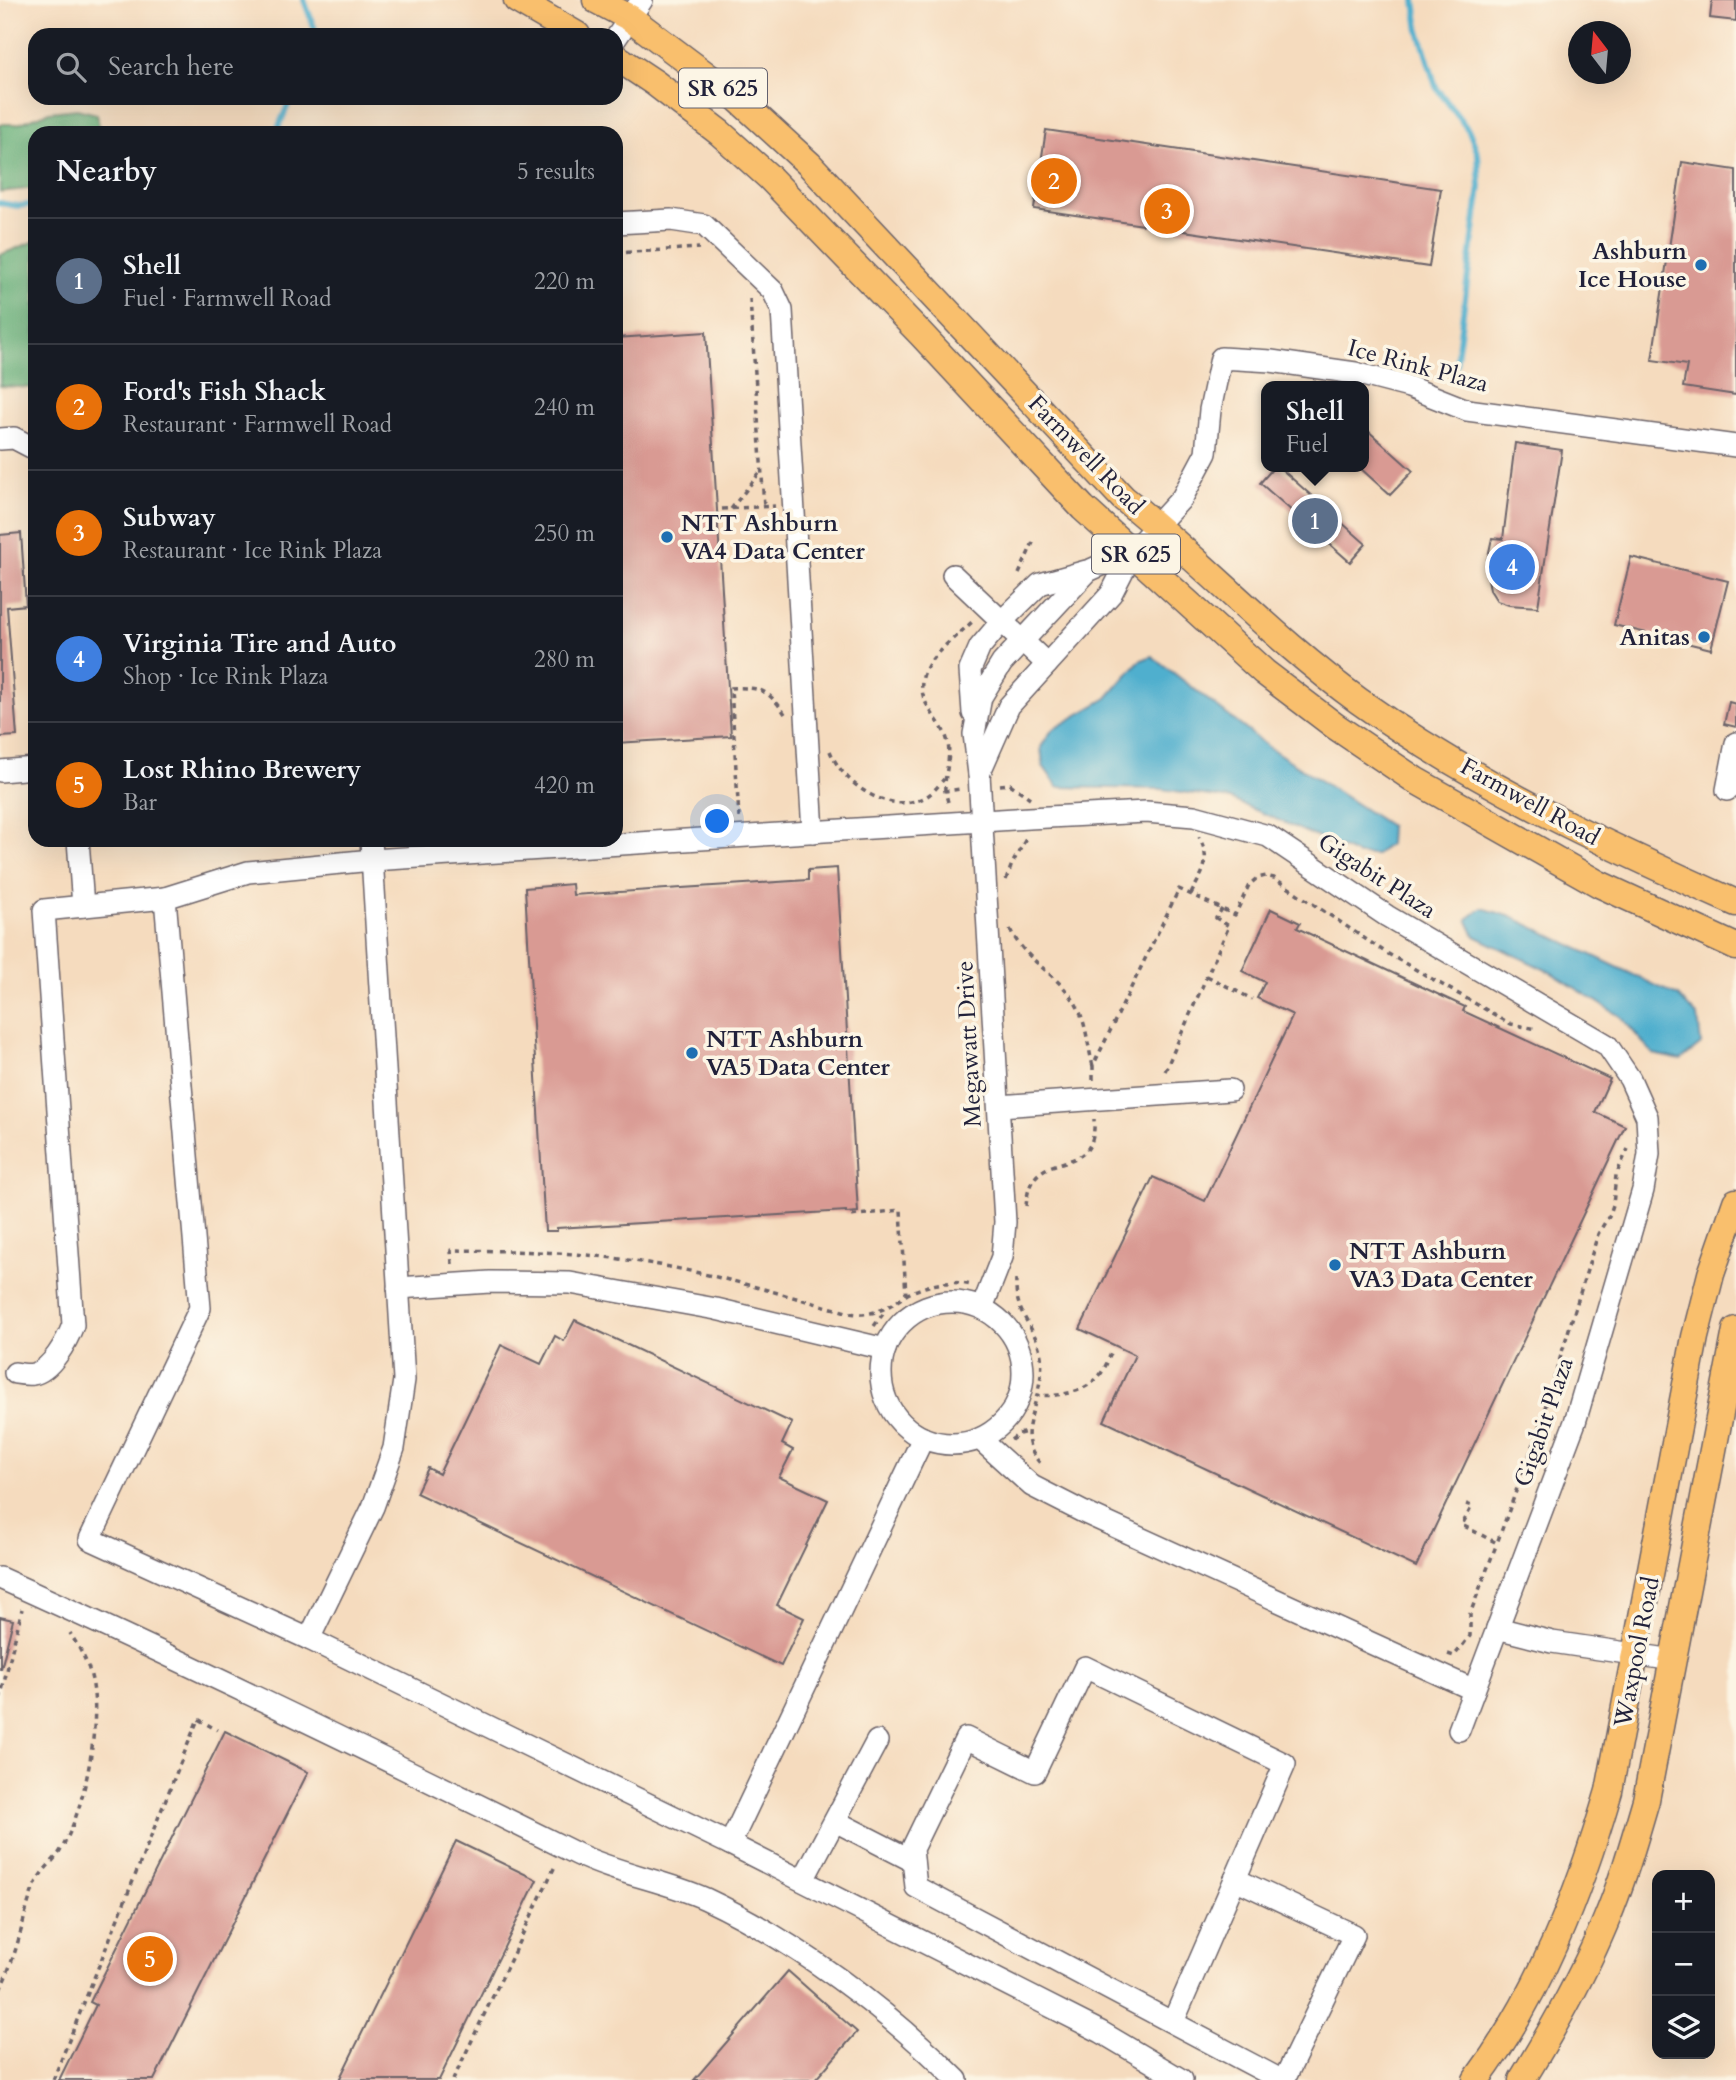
<!DOCTYPE html>
<meta charset="utf-8">
<style>
:root{--surface:#171b24;--page:#20242c;--text:#f1f3f6;--muted:#9ea1a6;--line:#363941;--accent:#1f6fb2}
body{margin:0;font-family:Cardo,serif;background:var(--page);color:var(--text)}
.controls{position:absolute;right:21px;bottom:21px;display:grid;overflow:hidden;border-radius:14px;box-shadow:0 7px 28px #0002}
.controls button{width:63px;height:63px;display:grid;place-items:center;padding:0;border:0;border-bottom:2px solid var(--line);background:var(--surface);color:var(--text);font:35px sans-serif}
.compass{position:absolute;left:1568px;top:21px;width:63px;height:63px;border-radius:50%;background:var(--surface);box-shadow:0 7px 28px #0002;rotate:344deg}
.you{position:absolute;left:718px;top:822px;width:24px;height:24px;margin:-18px;border:5px solid #fff;border-radius:50%;background:#1a73e8;box-shadow:0 0 0 10px #1a73e833}
.badge{display:grid;place-items:center;width:46px;height:46px;border-radius:50%;background:var(--accent);color:#fff;font-size:23px;font-weight:700}
.pin{position:absolute;translate:-50% -50%;border:4px solid #fff;box-shadow:0 2px 7px #0006}
.popup{position:absolute;left:1261px;top:381px;width:108px;height:91px;box-sizing:border-box;display:grid;place-content:center;border-radius:14px;background:var(--surface);filter:drop-shadow(0 2px 5px #0005);font-size:23px;white-space:nowrap;color:var(--muted)}
.popup b{font-size:26px;color:var(--text)}
.popup::after{content:'';position:absolute;left:50%;top:100%;margin-left:-14px;border:14px solid transparent;border-top-color:var(--surface)}
.list{margin:0;padding:0;list-style:none}
h2{display:flex;justify-content:space-between;align-items:center;height:91px;margin:0;padding:0 28px;font-size:30px}
h2 small{font-size:23px;font-weight:400;color:var(--muted)}
.list li{display:grid;grid-template-columns:46px 1fr auto;gap:21px;align-items:center;box-sizing:border-box;height:126px;padding:0 28px;border-top:2px solid var(--line)}
.list b{display:block;font-size:26px;white-space:nowrap}
.list p{margin:0;font-size:23px;white-space:nowrap;color:var(--muted)}
.list em{font-size:23px;font-style:normal;color:var(--muted)}
.icon{flex:none;width:38px;height:38px;fill:none;stroke:currentColor;stroke-width:2;stroke-linecap:round;stroke-linejoin:round}
.map{position:relative;flex:none;width:1736px;height:2080px;overflow:hidden}
.search{position:absolute;background:var(--surface);box-shadow:0 7px 28px #0002;left:28px;top:28px;width:595px;height:77px;display:flex;align-items:center;gap:18px;box-sizing:border-box;padding:0 24px;border-radius:21px;color:var(--muted);font-size:26px}
.panel{position:absolute;background:var(--surface);box-shadow:0 7px 28px #0002;left:28px;top:126px;width:595px;height:721px;border-radius:21px}
.map>svg:first-child{display:block}
.forest{fill:#66b079;stroke:#44695a;stroke-width:2}
.water{fill:#4fafce;stroke:#386884;stroke-width:2}
.lines{fill:none;stroke-linecap:round;stroke-linejoin:round}
.stream{stroke:#4fafce;stroke-width:6}
.building{fill:#d99a93}
.minor-casing{stroke:#6c6369;stroke-width:24}
.major-casing{stroke:#6c6369;stroke-width:29}
.path{stroke:#6c6369;stroke-width:3.5;stroke-dasharray:5 5;stroke-linecap:butt}
.minor{stroke:#fff;stroke-width:21}
.major{stroke:#f9bf6d;stroke-width:26}
.poi-dot{fill:#1f6fb2;stroke:#fcf5e5;stroke-width:2.5}
.labels{text-anchor:middle;dominant-baseline:central;stroke-width:7;stroke-linejoin:round;paint-order:stroke}
.shield{fill:#fcf5e5;stroke:#63616e;stroke-width:2}
.shield-label{font-size:23px;font-weight:bold;fill:#22223b}
.poi-label{font-size:24px;font-weight:bold;fill:#22223b;stroke:#fcf5e5;text-anchor:start}
.street-label{font-size:24px;fill:#22223b;stroke:#fcf5e5}
</style>
<div class="map">
<svg width="1736" height="2080" viewBox="0 0 1736 2080">
<rect width="100%" height="100%" fill="#fcf5e5"/>
<filter id="ink" filterUnits="userSpaceOnUse"><feTurbulence type="fractalNoise" baseFrequency=".0143" numOctaves="2"/><feDisplacementMap in="SourceGraphic" scale="14" xChannelSelector="R" yChannelSelector="G"/><feConvolveMatrix kernelMatrix="1 2 1 2 8 2 1 2 1" color-interpolation-filters="sRGB"/></filter>
<filter id="wash" filterUnits="userSpaceOnUse"><feTurbulence type="fractalNoise" baseFrequency=".00686" numOctaves="4" result="noise"/><feDisplacementMap in="SourceGraphic" scale="28" xChannelSelector="R" yChannelSelector="G"/><feGaussianBlur stdDeviation="1.57" result="paint"/><feColorMatrix in="noise" values="0 0 0 0 0 0 0 0 0 0 0 0 0 0 0 0 0 1.4 0 .05"/><feComposite in="paint" operator="in"/></filter>
<g filter="url(#wash)">
<rect width="100%" height="100%" fill="#f5dbbe"/>
<g class="forest">
<path d="M 77,109 L 97,114 L 100,133 L 35,133 L 35,188 L 0,192 L 0,124 L 18,124 L 49,112 Z"/>
<path d="M 35,241 L 35,388 L 0,386 L 0,255 Z"/>
</g>
<g class="water">
<path d="M 1152,656 L 1267,746 L 1390,826 L 1389,844 L 1376,855 L 1358,855 L 1230,799 L 1161,789 L 1058,787 L 1043,766 L 1041,747 L 1052,730 L 1107,698 L 1139,661 Z"/>
<path d="M 1482,908 L 1512,917 L 1678,996 L 1698,1017 L 1701,1044 L 1681,1060 L 1653,1054 L 1621,1017 L 1550,972 L 1475,936 L 1467,919 Z"/>
</g>
<g class="lines">
<g class="stream">
<path d="M 304,0 L 317,35"/>
<path d="M 1415,0 L 1419,31 L 1436,87 L 1469,131 L 1478,154 L 1480,187 L 1454,379"/>
<path d="M 276,133 L 291,98"/>
<path d="M 0,203 L 18,206 L 35,204"/>
</g>
</g>
<g id="blocks">
<g class="building">
<path d="M 1712,0 L 1736,0 L 1736,21 L 1710,18 Z"/>
<path d="M 1046,130 L 1441,189 L 1429,267 L 1034,209 Z"/>
<path d="M 1682,162 L 1736,170 L 1736,395 L 1683,387 L 1687,365 L 1652,360 Z"/>
<path d="M 706,332 L 731,736 L 616,743 L 616,338 Z"/>
<path d="M 1366,429 L 1413,471 L 1390,495 L 1359,467 L 1364,467 L 1364,431 Z"/>
<path d="M 1515,443 L 1562,450 L 1538,607 L 1509,605 L 1497,601 L 1490,590 L 1486,566 L 1492,538 L 1503,539 Z"/>
<path d="M 1274,467 L 1279,467 L 1366,544 L 1350,562 L 1260,483 Z"/>
<path d="M 21,533 L 26,605 L 7,607 L 17,736 L 0,737 L 0,535 Z"/>
<path d="M 1631,557 L 1728,581 L 1711,649 L 1614,625 Z"/>
<path d="M 1729,702 L 1736,704 L 1736,727 L 1724,724 Z"/>
<path d="M 837,868 L 858,1212 L 846,1213 L 846,1211 L 557,1228 L 557,1231 L 545,1231 L 525,888 L 572,884 L 573,895 L 808,880 L 808,870 Z"/>
<path d="M 1271,909 L 1300,923 L 1297,928 L 1465,1007 L 1463,1011 L 1610,1079 L 1595,1112 L 1625,1126 L 1416,1567 L 1104,1421 L 1135,1355 L 1080,1329 L 1153,1177 L 1205,1201 L 1293,1015 L 1257,998 L 1265,982 L 1242,971 Z"/>
<path d="M 575,1320 L 792,1423 L 782,1444 L 793,1450 L 779,1477 L 828,1500 L 777,1605 L 804,1618 L 781,1666 L 416,1493 L 428,1468 L 439,1474 L 501,1345 L 541,1364 L 555,1336 L 564,1341 Z"/>
<path d="M 0,1617 L 13,1620 L 1,1669 L 0,1669 Z"/>
<path d="M 225,1731 L 308,1772 L 154,2080 L 59,2080 L 96,2005 L 90,2002 Z"/>
<path d="M 456,1841 L 537,1880 L 439,2080 L 339,2080 Z"/>
<path d="M 788,1971 L 857,2032 L 815,2080 L 694,2080 Z"/>
</g>
</g>
</g>
<g filter="url(#ink)">
<use href="#blocks" fill-opacity="0" stroke="#6c6369" stroke-width="2"/>
<g class="lines">
<g class="minor-casing">
<g id="minor">
<path d="M 616,38 L 642,0"/>
<path d="M 616,223 L 671,220 L 704,225 L 773,291 L 782,310 L 813,832"/>
<path d="M 0,439 L 14,438 L 35,449"/>
<path d="M 953,575 L 1047,664"/>
<path d="M 973,713 L 970,670 L 980,647 L 1002,621 L 1040,584 L 1086,571"/>
<path d="M 0,771 L 35,768"/>
<path d="M 979,774 L 1009,706 L 1111,594 L 1133,551 L 1182,498 L 1206,453 L 1210,410 L 1221,358 L 1271,361 L 1355,373 L 1409,387 L 1467,410 L 1736,446"/>
<path d="M 1727,790 L 1736,743"/>
<path d="M 78,840 L 83,906"/>
<path d="M 999,1106 L 1230,1090"/>
<path d="M 398,1288 L 490,1282 L 570,1283 L 716,1309 L 885,1349"/>
<circle cx="952" cy="1373" r="71"/>
<path d="M 982,1308 L 1002,1257 L 1005,1222 L 979,774 L 974,734 L 981,697 L 1002,663 L 1088,571 L 1133,551"/>
<path d="M 15,1373 C 21,1374 28,1375 33,1374 C 51,1371 67,1341 73,1325 L 44,910 L 165,898"/>
<path d="M 923,1438 L 730,1844 L 309,1639 L 90,1539 L 200,1308 L 165,898 L 248,872 L 372,860 L 1029,818 L 1146,812 L 1194,816 L 1268,836 L 1387,916 L 1607,1045 L 1630,1079 L 1647,1117 L 1649,1154 L 1643,1190 L 1575,1422 L 1459,1730"/>
<path d="M 980,1439 L 1032,1486 L 1083,1512 L 1474,1690"/>
<path d="M 0,1578 C 195,1666 386,1759 577,1854 C 618,1874 664,1880 706,1899 C 795,1941 888,2010 957,2080"/>
<path d="M 1497,1628 L 1552,1642 L 1674,1660"/>
<path d="M 309,1639 L 373,1507 L 394,1448 L 404,1380 L 371,840"/>
<path d="M 835,1821 L 913,1861"/>
<path d="M 730,1844 L 1101,2032 L 1182,2080"/>
<path d="M 1235,1879 L 1354,1935 L 1284,2080"/>
<path d="M 803,1880 L 877,1741"/>
<path d="M 1173,2022 L 1285,1764 L 1085,1667 L 1035,1772 L 966,1738 L 912,1849 L 916,1887 L 1281,2080"/>
</g>
</g>
<g class="major-casing">
<g id="major">
<path d="M 517,0 L 577,35"/>
<path d="M 596,0 L 630,18 L 738,99 L 809,164 L 1123,498 C 1204,563 1275,640 1359,701 C 1475,784 1606,845 1736,903"/>
<path d="M 616,57 L 655,83 L 720,133 L 769,177 L 921,334 L 1083,508 L 1264,672 L 1335,726 L 1415,780 L 1599,884 L 1736,947"/>
<path d="M 1476,2080 C 1540,1994 1579,1893 1609,1791 L 1695,1337 L 1711,1274 L 1736,1202"/>
<path d="M 1522,2080 C 1553,2029 1582,1978 1605,1923 C 1622,1883 1634,1841 1646,1800 L 1736,1330"/>
</g>
</g>
<g class="path">
<path d="M 616,253 L 699,248"/>
<path d="M 750,299 L 764,506"/>
<path d="M 722,509 L 775,506"/>
<path d="M 731,509 L 761,471"/>
<path d="M 1019,574 L 1035,538"/>
<path d="M 830,751 C 843,784 887,815 924,798 C 932,794 938,786 944,779"/>
<path d="M 1000,785 L 1010,784 L 1030,798"/>
<path d="M 945,791 C 944,775 951,760 948,743 C 945,728 934,718 927,705 C 907,668 949,644 972,622"/>
<path d="M 948,802 L 945,791 L 961,789"/>
<path d="M 739,818 L 731,688 C 760,687 768,689 785,714"/>
<path d="M 1006,880 L 1012,864 L 1027,837"/>
<path d="M 1191,894 C 1203,871 1212,862 1199,837"/>
<path d="M 1010,929 C 1023,957 1050,970 1069,994 C 1087,1016 1086,1040 1093,1066"/>
<path d="M 1207,976 L 1252,999"/>
<path d="M 1165,1071 L 1229,926 L 1216,918 L 1222,909"/>
<path d="M 1093,1080 L 1093,1066 L 1179,889 L 1235,915 L 1249,885 L 1257,878 L 1266,876 L 1274,878 L 1385,952 L 1511,1024 L 1537,1029"/>
<path d="M 1026,1206 C 1027,1197 1028,1187 1034,1179 C 1053,1153 1097,1173 1094,1119"/>
<path d="M 452,1264 L 451,1250 C 509,1251 569,1251 627,1260 C 703,1270 777,1293 850,1313 C 873,1317 888,1308 906,1295 L 901,1210 L 849,1216"/>
<path d="M 1016,1279 C 1014,1316 1036,1325 1041,1356 C 1043,1370 1040,1382 1037,1395"/>
<path d="M 906,1295 C 924,1285 950,1279 971,1285"/>
<path d="M 874,1326 L 886,1310"/>
<path d="M 1011,1440 L 1019,1434 L 1027,1432"/>
<path d="M 1040,1463 C 1019,1440 1031,1421 1037,1395 C 1057,1397 1085,1393 1099,1376 C 1105,1369 1108,1360 1112,1351"/>
<path d="M 1466,1504 L 1472,1506 L 1462,1525 L 1497,1543 L 1537,1434 L 1598,1234 L 1610,1214 L 1613,1205 L 1616,1175 L 1628,1149"/>
<path d="M 1448,1654 L 1454,1656 L 1470,1636 L 1470,1614 L 1497,1543"/>
<path d="M 0,1699 L 22,1609"/>
<path d="M 0,1990 C 8,1972 15,1954 20,1934 C 25,1917 28,1899 36,1883 C 41,1871 52,1863 59,1853 C 84,1815 103,1720 91,1676 C 87,1660 78,1646 70,1633"/>
<path d="M 53,2080 L 198,1719 L 217,1730"/>
<path d="M 453,2080 L 556,1864"/>
</g>
<use href="#minor" class="minor"/>
<use href="#major" class="major"/>
</g>
</g>
<g class="poi-dot">
<circle cx="1701" cy="265" r="7"/>
<circle cx="667" cy="537" r="7"/>
<circle cx="1704" cy="637" r="7"/>
<circle cx="692" cy="1053" r="7"/>
<circle cx="1335" cy="1265" r="7"/>
</g>
<g class="labels">
<g class="shield">
<rect x="679" y="68.5" width="88" height="39" rx="5"/>
<rect x="1092" y="534.5" width="88" height="39" rx="5"/>
</g>
<g class="shield-label">
<text x="723" y="88">SR 625</text>
<text x="1136" y="554">SR 625</text>
</g>
<g class="poi-label">
<text x="1687" y="251" text-anchor="end">Ashburn<tspan x="1687" dy="28">Ice House</tspan></text>
<text x="681" y="523">NTT Ashburn<tspan x="681" dy="28">VA4 Data Center</tspan></text>
<text x="1690" y="637" text-anchor="end">Anitas</text>
<text x="706" y="1039">NTT Ashburn<tspan x="706" dy="28">VA5 Data Center</tspan></text>
<text x="1349" y="1251">NTT Ashburn<tspan x="1349" dy="28">VA3 Data Center</tspan></text>
</g>
<g class="street-label">
<text transform="translate(1418 366) rotate(15)">Ice Rink Plaza</text>
<text transform="translate(1086 455) rotate(46)">Farmwell Road</text>
<text transform="translate(1530 802) rotate(29)">Farmwell Road</text>
<text transform="translate(1377 876) rotate(33)">Gigabit Plaza</text>
<text transform="translate(969 1044) rotate(-93)">Megawatt Drive</text>
<text transform="translate(1544 1422) rotate(-71)">Gigabit Plaza</text>
<text transform="translate(1637 1652) rotate(-79)">Waxpool Road</text>
</g>
</g>
</svg>
<div class="controls">
<button>+</button>
<button>−</button>
<button><svg class="icon" aria-label="layers" viewBox="0 0 24 24"><path d="M12 4l9 5-9 5-9-5zM3 14l9 5 9-5"/></svg></button>
</div>
<svg class="compass" viewBox="-18 -18 36 36"><path d="M0-13l5 13h-10z" fill="#e53935"/><path d="M0 13l5-13h-10z" fill="#9ea1a6"/></svg>
<div class="you"></div>
<div class="pin badge" style="left:1315px;top:521px;background:#5c6f8a">1</div>
<div class="popup"><b>Shell</b>Fuel</div>
<div class="pin badge" style="left:1054px;top:181px;background:#e8710a">2</div>
<div class="pin badge" style="left:1167px;top:211px;background:#e8710a">3</div>
<div class="pin badge" style="left:1512px;top:567px;background:#3f7fe0">4</div>
<div class="pin badge" style="left:150px;top:1959px;background:#e8710a">5</div>
<div class="search"><svg class="icon" aria-label="search" viewBox="0 0 24 24"><circle cx="10" cy="10" r="6"/><path d="M15 15l6 6"/></svg>Search here</div>
<section class="panel">
<h2>Nearby<small>5 results</small></h2>
<ul class="list">
<li><span class="badge" style="background:#5c6f8a">1</span><div><b>Shell</b><p>Fuel · Farmwell Road</p></div><em>220 m</em></li>
<li><span class="badge" style="background:#e8710a">2</span><div><b>Ford's Fish Shack</b><p>Restaurant · Farmwell Road</p></div><em>240 m</em></li>
<li><span class="badge" style="background:#e8710a">3</span><div><b>Subway</b><p>Restaurant · Ice Rink Plaza</p></div><em>250 m</em></li>
<li><span class="badge" style="background:#3f7fe0">4</span><div><b>Virginia Tire and Auto</b><p>Shop · Ice Rink Plaza</p></div><em>280 m</em></li>
<li><span class="badge" style="background:#e8710a">5</span><div><b>Lost Rhino Brewery</b><p>Bar</p></div><em>420 m</em></li>
</ul>
</section>
</div>
